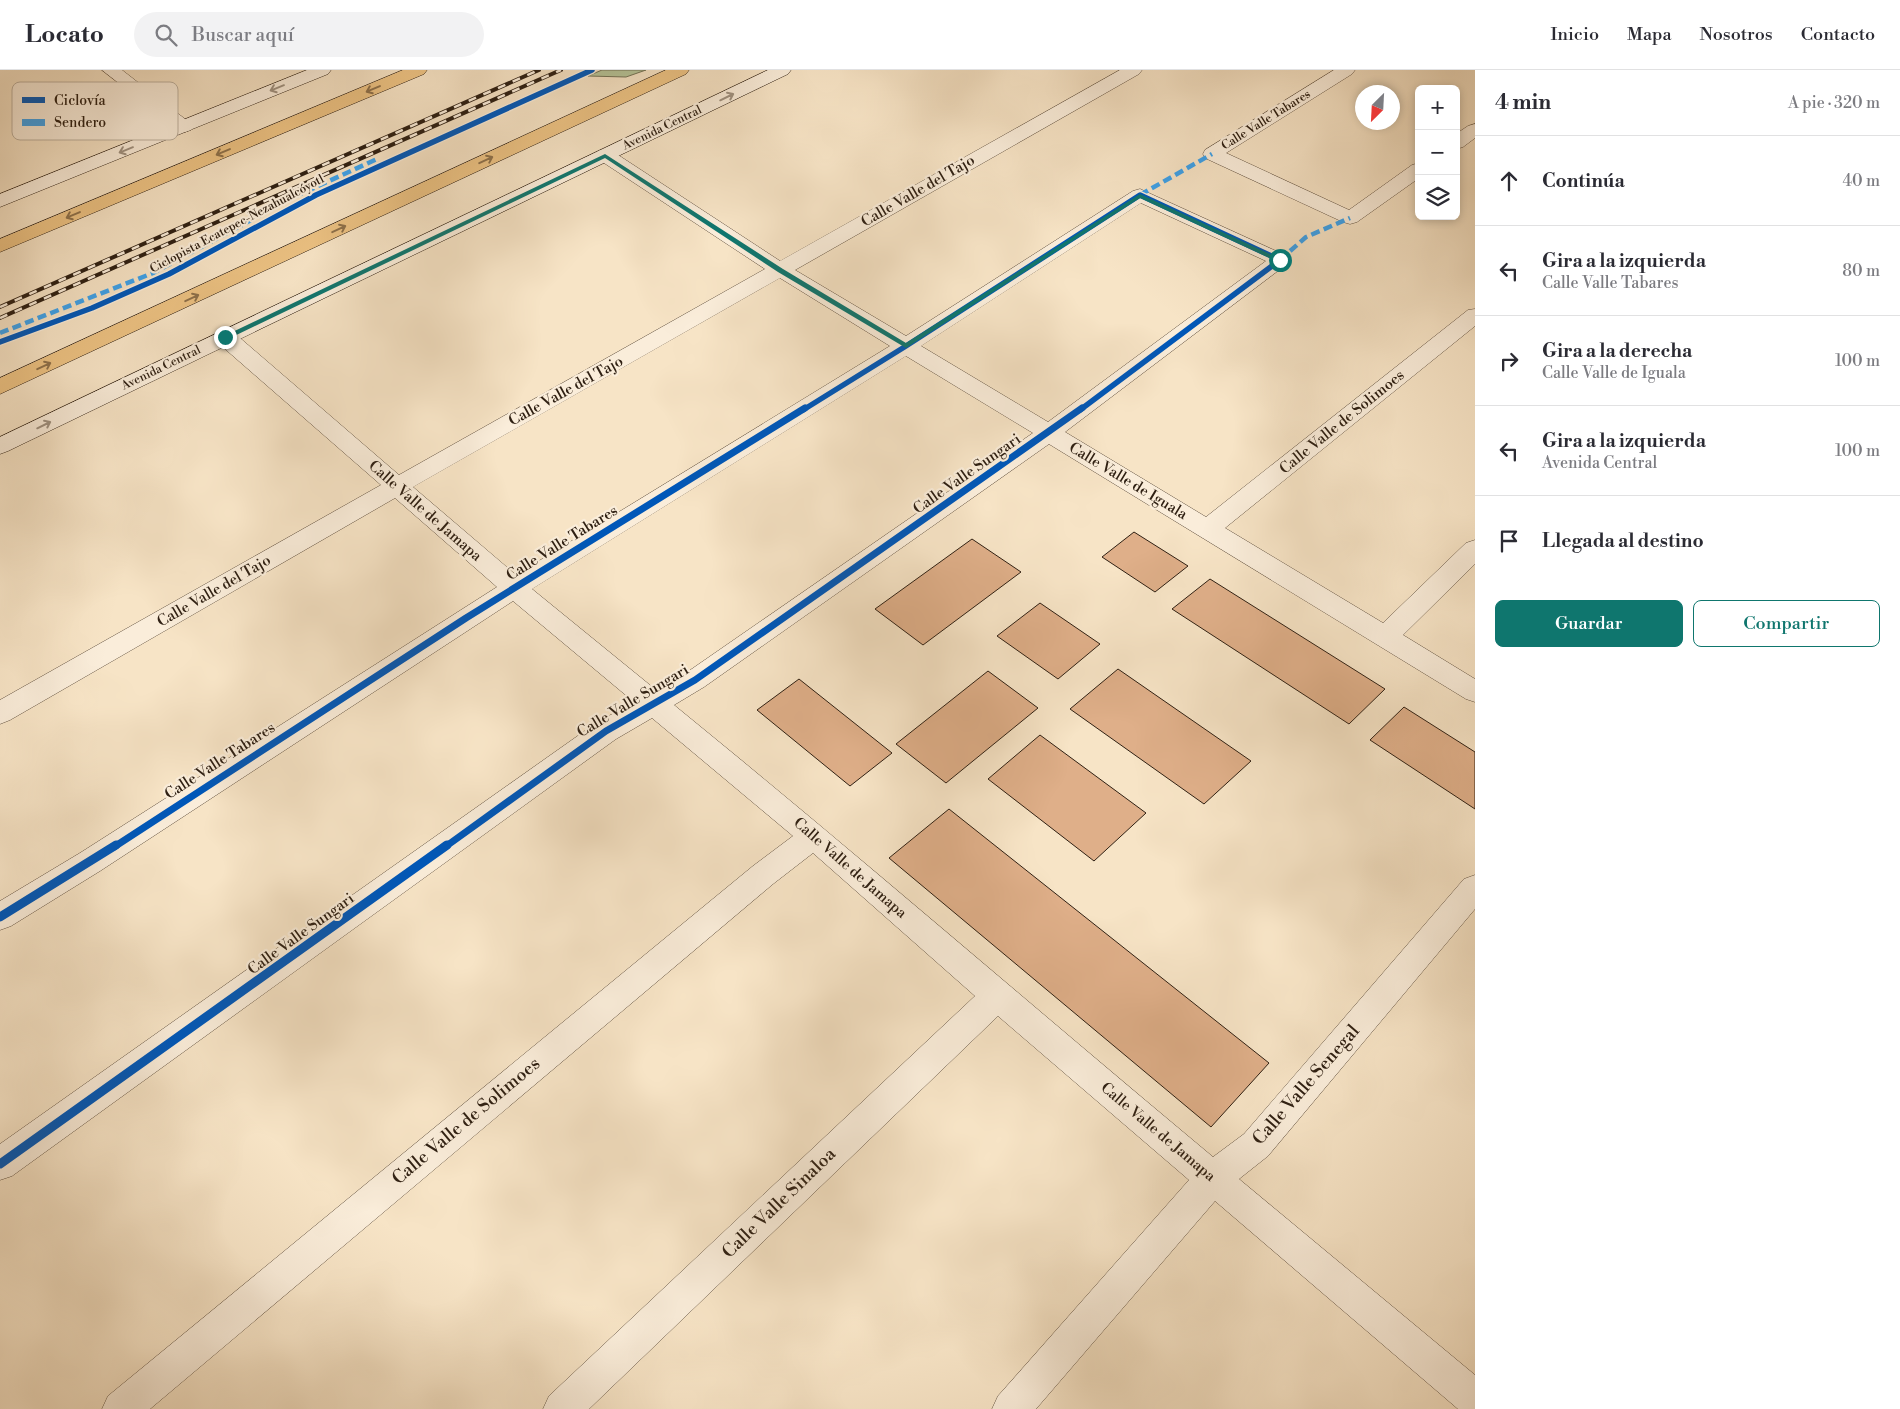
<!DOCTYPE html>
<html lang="es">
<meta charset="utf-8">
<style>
:root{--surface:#fff;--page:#f2f2f3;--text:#2b2b33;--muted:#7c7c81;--line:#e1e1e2;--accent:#0f766e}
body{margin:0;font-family:"Libre Bodoni",serif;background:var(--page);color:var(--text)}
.controls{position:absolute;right:15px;top:15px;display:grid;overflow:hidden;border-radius:8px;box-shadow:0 2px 8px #0003}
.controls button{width:45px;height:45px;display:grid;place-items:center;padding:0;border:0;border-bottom:1px solid var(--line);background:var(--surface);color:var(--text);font:25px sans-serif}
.compass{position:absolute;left:1355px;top:15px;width:45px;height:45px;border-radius:50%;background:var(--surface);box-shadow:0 2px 8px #0003;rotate:204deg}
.stop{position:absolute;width:15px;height:15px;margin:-11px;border:4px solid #0f766e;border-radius:50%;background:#fff}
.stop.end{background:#0f766e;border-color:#fff;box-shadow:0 1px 5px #0008}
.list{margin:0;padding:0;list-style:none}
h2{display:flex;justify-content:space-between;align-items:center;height:65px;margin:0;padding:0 20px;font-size:21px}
h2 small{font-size:16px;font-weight:400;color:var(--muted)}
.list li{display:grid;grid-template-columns:32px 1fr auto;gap:15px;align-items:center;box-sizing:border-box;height:90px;padding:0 20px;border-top:1px solid var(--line)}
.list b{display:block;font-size:19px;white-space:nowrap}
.list p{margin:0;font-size:16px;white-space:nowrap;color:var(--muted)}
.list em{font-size:16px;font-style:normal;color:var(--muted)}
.actions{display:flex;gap:10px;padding:15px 20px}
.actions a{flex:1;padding:11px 0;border:1px solid var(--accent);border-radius:8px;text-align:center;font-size:18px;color:var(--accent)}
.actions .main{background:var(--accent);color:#fff}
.icon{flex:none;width:28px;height:28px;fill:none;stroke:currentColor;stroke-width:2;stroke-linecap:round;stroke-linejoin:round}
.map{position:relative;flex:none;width:1475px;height:1339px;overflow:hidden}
header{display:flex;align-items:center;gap:30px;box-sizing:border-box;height:70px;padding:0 25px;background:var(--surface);border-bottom:1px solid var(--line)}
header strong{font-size:24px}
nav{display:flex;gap:28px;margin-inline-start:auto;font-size:18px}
.search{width:350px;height:45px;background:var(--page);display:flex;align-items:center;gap:12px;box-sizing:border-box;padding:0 18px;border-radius:28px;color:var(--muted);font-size:19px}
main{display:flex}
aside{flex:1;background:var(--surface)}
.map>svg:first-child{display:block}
.green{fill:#b6c59a;stroke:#727256}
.building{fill:#dfaf89;stroke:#2f2013}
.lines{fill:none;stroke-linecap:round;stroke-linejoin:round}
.street-casing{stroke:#615140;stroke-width:1}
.secondary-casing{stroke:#2f2013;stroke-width:1}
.highway-casing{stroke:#2f2013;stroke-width:1}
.street{fill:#faedda;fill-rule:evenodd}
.secondary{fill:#faedda;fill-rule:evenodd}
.highway{fill:#ecc283;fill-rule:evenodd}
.rail-casing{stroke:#2f2013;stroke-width:4}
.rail{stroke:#faedda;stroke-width:2.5;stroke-dasharray:8;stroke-linecap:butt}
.quiet{stroke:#3ea2ea;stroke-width:4.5;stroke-dasharray:9 4.5;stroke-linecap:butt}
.cycleway-far2-casing{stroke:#faedda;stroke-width:8}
.cycleway-far1-casing{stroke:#faedda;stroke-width:10}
.cycleway-casing{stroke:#faedda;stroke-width:12}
.cycleway-far2{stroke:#0057b8;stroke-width:5.5}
.cycleway-far1{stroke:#0057b8;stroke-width:7}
.cycleway{stroke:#0057b8;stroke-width:9}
.oneway{stroke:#9f9180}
.oneway2{stroke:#8e714b}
.route{fill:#0f766e}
.labels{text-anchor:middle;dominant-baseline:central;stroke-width:4.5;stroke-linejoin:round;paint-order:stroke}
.far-street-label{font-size:12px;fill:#2f2013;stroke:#faedda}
.street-label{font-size:15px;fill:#2f2013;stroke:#faedda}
.near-street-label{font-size:18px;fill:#2f2013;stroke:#faedda}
.key{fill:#faedda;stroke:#bdb09e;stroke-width:1}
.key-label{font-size:14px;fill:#2f2013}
</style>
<header>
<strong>Locato</strong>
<div class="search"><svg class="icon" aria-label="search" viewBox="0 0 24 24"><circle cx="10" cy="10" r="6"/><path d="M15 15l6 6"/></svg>Buscar aquí</div>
<nav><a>Inicio</a><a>Mapa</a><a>Nosotros</a><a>Contacto</a></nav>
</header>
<main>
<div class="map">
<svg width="1475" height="1339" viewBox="0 0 1475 1339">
<rect width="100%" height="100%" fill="#f7e4c6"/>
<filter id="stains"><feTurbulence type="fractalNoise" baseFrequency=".004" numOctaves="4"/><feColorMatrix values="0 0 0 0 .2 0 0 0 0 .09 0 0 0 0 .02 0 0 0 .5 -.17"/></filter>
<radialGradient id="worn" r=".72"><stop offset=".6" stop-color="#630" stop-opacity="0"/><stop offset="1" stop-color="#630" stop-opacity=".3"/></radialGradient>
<path class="green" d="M 602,0 L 646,0 L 626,7 L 588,6 Z"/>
<g class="building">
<path d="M 1134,462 L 1188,496 L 1155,522 L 1102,487 Z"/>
<path d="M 972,469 L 1021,502 L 923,575 L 875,539 Z"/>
<path d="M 1210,509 L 1385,619 L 1349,654 L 1172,539 Z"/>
<path d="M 1040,533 L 1100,574 L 1058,609 L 997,566 Z"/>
<path d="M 1118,599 L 1251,691 L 1204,734 L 1070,639 Z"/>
<path d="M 988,601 L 1038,638 L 946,713 L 896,674 Z"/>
<path d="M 799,609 L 892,683 L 850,716 L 757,640 Z"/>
<path d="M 1404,637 L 1475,682 L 1475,739 L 1370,670 Z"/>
<path d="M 1040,665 L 1146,743 L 1094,791 L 988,709 Z"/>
<path d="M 949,739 L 1269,993 L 1211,1057 L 889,788 Z"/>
</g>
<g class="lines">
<g class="street-casing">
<g id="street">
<path d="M 102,0 L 122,0 L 194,56 L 191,60 L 185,62 L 179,60 Z"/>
<path d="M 1120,0 L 1142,0 L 1139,4 L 795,200 L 906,266 L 1133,121 L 1140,119 L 1287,186 L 1290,190 L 1287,194 L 1065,362 L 1206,447 L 1468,240 L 1475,239 L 1475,256 L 1225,458 L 1383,553 L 1466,473 L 1475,470 L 1475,494 L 1403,565 L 1475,609 L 1475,632 L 1466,629 L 1049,374 L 704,617 L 674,635 C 856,783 1033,937 1213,1087 L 1244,1064 L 1464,809 L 1475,805 L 1475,839 L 1268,1086 L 1239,1109 L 1475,1305 L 1475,1339 L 1458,1339 L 1215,1131 L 1036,1339 L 992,1339 L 998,1326 L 1189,1110 L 998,946 L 589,1339 L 543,1339 L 549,1326 L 975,926 L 813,783 L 773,814 L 150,1339 L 102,1339 L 108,1326 L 753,796 L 793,766 L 652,648 L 616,669 L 12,1106 L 0,1110 L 0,1074 L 596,653 L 634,632 L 513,531 L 100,801 L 11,856 L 0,860 L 0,831 L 80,783 L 497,517 L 395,428 L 10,650 L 0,654 L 0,630 L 381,415 L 217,272 L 214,267 L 217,262 L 225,260 L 233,262 L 399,405 L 765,199 L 598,89 L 596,85 L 598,81 L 605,79 L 612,81 L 780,191 ZM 1141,133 L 1266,191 L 1048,352 L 921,276 ZM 780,208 L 890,276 L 516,505 L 413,417 ZM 906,286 L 1033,363 L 686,603 L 656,620 L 532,519 Z"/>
<path d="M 1334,0 L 1355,0 L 1352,4 L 1226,83 L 1349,140 L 1412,95 L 1419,93 L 1419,108 L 1357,152 L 1350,154 L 1343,152 L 1205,88 L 1203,84 L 1205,80 Z"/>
<path d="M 1475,54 L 1475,68 L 1463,77 L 1456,79 L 1456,64 L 1468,56 Z"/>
</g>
</g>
<g class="secondary-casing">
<g id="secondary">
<path d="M 307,0 L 331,0 L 328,4 L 0,137 L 0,124 Z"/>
<path d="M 768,0 L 791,0 L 788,4 L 8,381 L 0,384 L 0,367 Z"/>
</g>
</g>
<g class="highway-casing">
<g id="highway">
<path d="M 403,0 L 427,0 L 424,4 L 0,182 L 0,169 Z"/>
<path d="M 666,0 L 689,0 L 686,4 L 0,324 L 0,308 Z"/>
</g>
</g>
<use href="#street" class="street"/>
<use href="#secondary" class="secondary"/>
<use href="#highway" class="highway"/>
<g class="rail-casing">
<g id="rail">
<path d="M 0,237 L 539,0"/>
<path d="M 0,248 L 561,0"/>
</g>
</g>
<use href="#rail" class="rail"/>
<g class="quiet">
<path d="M 1140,125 L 1212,84"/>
<path d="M 1280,190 L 1306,167 L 1350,148"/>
<path d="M 0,263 L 153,203 L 292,128 L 377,89"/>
</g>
<g class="cycleway-far2-casing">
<g id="cycleway-far2">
<path d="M 0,272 L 92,238 L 169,204 L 316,125 L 592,0"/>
<path d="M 803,340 L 906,276 L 1140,125 L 1280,190 L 1080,340"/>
</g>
</g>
<g class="cycleway-far1-casing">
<g id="cycleway-far1">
<path d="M 114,777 L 466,548 L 805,338"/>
<path d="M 445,777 L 606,661 L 695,610 L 1082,338"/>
</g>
</g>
<g class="cycleway-casing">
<g id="cycleway">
<path d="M 0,847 L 116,775"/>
<path d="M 0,1094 L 447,775"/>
</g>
</g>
<use href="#cycleway-far2" class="cycleway-far2"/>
<use href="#cycleway-far1" class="cycleway-far1"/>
<use href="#cycleway" class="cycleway"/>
</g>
<defs><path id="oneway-shaft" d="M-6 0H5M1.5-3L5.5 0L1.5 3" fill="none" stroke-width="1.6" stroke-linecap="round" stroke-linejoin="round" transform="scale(1.25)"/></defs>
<g class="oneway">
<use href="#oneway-shaft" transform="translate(277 18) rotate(158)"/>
<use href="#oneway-shaft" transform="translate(727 27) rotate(-26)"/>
<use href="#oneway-shaft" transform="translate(126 80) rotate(158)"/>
<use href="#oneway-shaft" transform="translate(44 355) rotate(-26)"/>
</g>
<g class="oneway2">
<use href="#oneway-shaft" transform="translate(373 19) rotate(157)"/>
<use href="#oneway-shaft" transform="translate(223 82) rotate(157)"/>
<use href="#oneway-shaft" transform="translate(486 90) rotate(-25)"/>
<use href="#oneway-shaft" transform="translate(73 145) rotate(157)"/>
<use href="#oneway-shaft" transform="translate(339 159) rotate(-25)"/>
<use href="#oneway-shaft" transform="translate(192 228) rotate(-25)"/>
<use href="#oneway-shaft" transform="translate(44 296) rotate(-25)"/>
</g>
<path class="route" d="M 605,84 L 783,199 L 906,273 L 1140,124 L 1283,190 L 1278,192 L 1140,128 L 906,278 L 778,202 L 605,88 L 228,269 L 222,267 Z"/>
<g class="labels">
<g class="far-street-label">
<text transform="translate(1266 50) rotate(-32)">Calle Valle Tabares</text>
<text transform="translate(662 58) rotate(-26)">Avenida Central</text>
<text transform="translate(237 154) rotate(-28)">Ciclopista Ecatepec-Nezahualcóyotl</text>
<text transform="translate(161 298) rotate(-26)">Avenida Central</text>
</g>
<g class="street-label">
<text transform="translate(918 121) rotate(-30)">Calle Valle del Tajo</text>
<text transform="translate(566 321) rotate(-29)">Calle Valle del Tajo</text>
<text transform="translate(1342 352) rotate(-39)">Calle Valle de Solimoes</text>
<text transform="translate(967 404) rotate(-35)">Calle Valle Sungari</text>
<text transform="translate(1128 411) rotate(31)">Calle Valle de Iguala</text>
<text transform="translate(425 441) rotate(41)">Calle Valle de Jamapa</text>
<text transform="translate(562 473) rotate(-32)">Calle Valle Tabares</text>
<text transform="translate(214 521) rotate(-30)">Calle Valle del Tajo</text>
<text transform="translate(633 631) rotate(-31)">Calle Valle Sungari</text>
<text transform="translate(220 691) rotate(-33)">Calle Valle Tabares</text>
<text transform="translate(850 798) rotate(41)">Calle Valle de Jamapa</text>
<text transform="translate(301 864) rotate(-36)">Calle Valle Sungari</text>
<text transform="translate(1158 1062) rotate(40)">Calle Valle de Jamapa</text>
</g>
<g class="near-street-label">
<text transform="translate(1306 1015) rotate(-49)">Calle Valle Senegal</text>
<text transform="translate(466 1051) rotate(-40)">Calle Valle de Solimoes</text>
<text transform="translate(779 1133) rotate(-44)">Calle Valle Sinaloa</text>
</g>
</g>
<rect x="12" y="12" width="166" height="58" rx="8" class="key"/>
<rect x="22" y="27" width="23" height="6" fill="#0057b8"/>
<rect x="22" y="49" width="23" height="7" fill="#3ea2ea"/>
<g class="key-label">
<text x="54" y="35">Ciclovía</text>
<text x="54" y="57">Sendero</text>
</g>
<rect width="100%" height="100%" filter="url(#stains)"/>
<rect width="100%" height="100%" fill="url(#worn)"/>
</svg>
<div class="controls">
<button>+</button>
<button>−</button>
<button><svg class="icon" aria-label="layers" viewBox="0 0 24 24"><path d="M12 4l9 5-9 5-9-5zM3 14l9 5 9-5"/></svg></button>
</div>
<svg class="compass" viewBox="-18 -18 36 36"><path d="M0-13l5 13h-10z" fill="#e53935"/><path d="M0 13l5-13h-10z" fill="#7c7c81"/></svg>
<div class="stop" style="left:1280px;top:190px"></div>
<div class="stop end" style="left:225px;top:267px"></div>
</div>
<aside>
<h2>4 min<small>A pie · 320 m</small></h2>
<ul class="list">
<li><svg class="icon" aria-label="ahead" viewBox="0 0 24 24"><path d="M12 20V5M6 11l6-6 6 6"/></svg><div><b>Continúa</b></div><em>40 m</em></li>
<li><svg class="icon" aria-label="left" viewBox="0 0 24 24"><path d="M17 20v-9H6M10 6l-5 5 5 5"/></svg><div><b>Gira a la izquierda</b><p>Calle Valle Tabares</p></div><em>80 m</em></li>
<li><svg class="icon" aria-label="right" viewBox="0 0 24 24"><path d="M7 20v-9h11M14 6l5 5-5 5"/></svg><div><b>Gira a la derecha</b><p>Calle Valle de Iguala</p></div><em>100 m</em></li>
<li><svg class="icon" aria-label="left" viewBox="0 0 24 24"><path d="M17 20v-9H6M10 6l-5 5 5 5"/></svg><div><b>Gira a la izquierda</b><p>Avenida Central</p></div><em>100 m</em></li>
<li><svg class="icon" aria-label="arrive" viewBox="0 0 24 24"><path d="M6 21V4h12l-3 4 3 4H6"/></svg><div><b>Llegada al destino</b></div></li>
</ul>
<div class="actions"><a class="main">Guardar</a><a>Compartir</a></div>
</aside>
</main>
